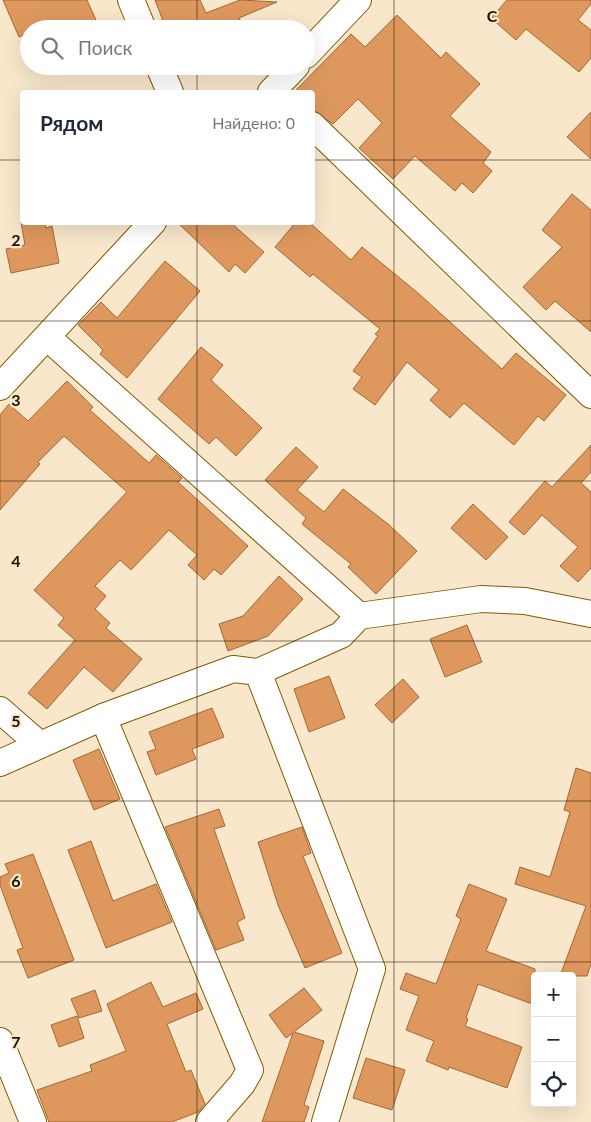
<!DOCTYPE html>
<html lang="ru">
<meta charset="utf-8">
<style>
:root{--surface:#fff;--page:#f6f6f7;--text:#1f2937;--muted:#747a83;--line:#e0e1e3}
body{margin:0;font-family:Lato,sans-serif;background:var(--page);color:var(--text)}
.controls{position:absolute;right:15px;bottom:15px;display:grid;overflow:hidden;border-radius:5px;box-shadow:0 5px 20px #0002}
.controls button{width:45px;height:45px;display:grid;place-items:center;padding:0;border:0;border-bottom:1px solid var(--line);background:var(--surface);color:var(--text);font:25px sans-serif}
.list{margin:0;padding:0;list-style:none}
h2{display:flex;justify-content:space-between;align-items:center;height:65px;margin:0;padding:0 20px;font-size:21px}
h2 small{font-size:16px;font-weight:400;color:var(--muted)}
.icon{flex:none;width:28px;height:28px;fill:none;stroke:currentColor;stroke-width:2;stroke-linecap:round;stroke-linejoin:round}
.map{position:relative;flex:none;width:591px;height:1122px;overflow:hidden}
.search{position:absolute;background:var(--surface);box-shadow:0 5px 20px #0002;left:20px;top:20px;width:295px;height:55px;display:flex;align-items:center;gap:12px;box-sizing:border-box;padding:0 18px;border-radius:28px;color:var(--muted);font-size:19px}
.panel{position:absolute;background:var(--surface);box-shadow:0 5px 20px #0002;left:20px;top:90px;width:295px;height:135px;border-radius:5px}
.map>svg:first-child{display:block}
.building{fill:#de985d;stroke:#a46833}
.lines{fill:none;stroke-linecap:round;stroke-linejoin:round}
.minor-casing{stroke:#815a00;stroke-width:28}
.minor{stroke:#fff;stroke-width:26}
.grid{fill:none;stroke:#1e1200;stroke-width:1;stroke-opacity:0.55}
.grid-label{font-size:16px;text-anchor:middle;font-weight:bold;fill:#1e1200;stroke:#f8e7cb;stroke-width:4.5;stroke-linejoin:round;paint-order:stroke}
</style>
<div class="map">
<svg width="591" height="1122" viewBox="0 0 591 1122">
<rect width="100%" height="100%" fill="#f8e7cb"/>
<g class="building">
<path d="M 3,0 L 87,0 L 100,29 L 29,29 L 29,33 L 19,37 Z"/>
<path d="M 155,0 L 200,0 L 206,13 L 240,0 L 277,2 L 239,18 L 244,29 L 166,29 Z"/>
<path d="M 507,0 L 591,0 L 591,4 L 578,20 L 591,30 L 591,58 L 579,72 L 526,29 L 516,40 L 491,18 Z"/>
<path d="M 397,15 L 441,58 L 446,52 L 480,84 L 450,116 L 491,152 L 483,163 L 492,171 L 473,193 L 462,183 L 455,191 L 415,156 L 393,179 L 359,148 L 382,123 L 358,99 L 333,124 L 312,109 L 312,92 L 294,92 L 351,34 L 365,47 Z"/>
<path d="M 591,112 L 591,159 L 567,137 Z"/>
<path d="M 572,194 L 591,210 L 591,332 L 555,301 L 546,310 L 523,287 L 562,247 L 542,230 Z"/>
<path d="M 21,222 L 45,222 L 46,228 L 52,226 L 59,263 L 11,273 L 6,249 L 25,245 Z"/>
<path d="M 177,222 L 230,222 L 264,252 L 245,273 L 235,264 L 229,272 Z"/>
<path d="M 296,222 L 309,222 L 351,260 L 362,247 L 418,293 L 502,369 L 516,353 L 566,395 L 544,421 L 538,416 L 514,445 L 464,403 L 450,418 L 430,400 L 439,390 L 407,362 L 375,405 L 353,389 L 362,377 L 353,371 L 378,336 L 375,334 L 380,329 L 313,274 L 310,277 L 275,247 Z"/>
<path d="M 165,261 L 200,291 L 127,378 L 100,354 L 103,350 L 78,325 L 101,302 L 117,318 Z"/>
<path d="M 201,347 L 223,365 L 211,380 L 262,428 L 236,456 L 216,437 L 209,444 L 158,399 Z"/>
<path d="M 67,381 L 93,407 L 90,410 L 149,463 L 156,455 L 182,478 L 178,482 L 248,546 L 221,575 L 214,569 L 204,580 L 188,565 L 197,555 L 169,530 L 131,570 L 120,560 L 95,586 L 106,596 L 95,609 L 110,623 L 106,628 L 142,659 L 113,692 L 84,667 L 47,709 L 28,693 L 75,640 L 58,625 L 64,618 L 34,590 L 127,492 L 64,436 L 38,462 L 40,464 L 0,510 L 0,415 L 9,404 L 28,421 Z"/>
<path d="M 591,445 L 591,472 L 581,483 L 591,492 L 591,568 L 578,582 L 560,566 L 578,547 L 542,515 L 524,535 L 509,522 L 545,481 L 552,487 Z"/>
<path d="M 296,447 L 318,467 L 297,490 L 324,512 L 343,489 L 388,524 L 417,551 L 376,594 L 348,567 L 351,564 L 302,524 L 306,518 L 265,480 Z"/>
<path d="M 473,504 L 508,537 L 486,560 L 451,528 Z"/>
<path d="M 279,576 L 303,599 L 268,636 L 228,651 L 219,624 L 243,616 Z"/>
<path d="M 467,625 L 482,662 L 445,677 L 430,639 Z"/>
<path d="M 329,676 L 345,718 L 309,732 L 294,689 Z"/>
<path d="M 403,679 L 419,697 L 392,723 L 375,705 Z"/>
<path d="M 212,708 L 224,737 L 192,749 L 196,759 L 156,775 L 147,752 L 156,749 L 149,732 Z"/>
<path d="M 99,749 L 120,799 L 94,810 L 73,760 Z"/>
<path d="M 576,768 L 591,773 L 591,964 L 587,976 L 560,976 L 586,906 L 515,884 L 520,867 L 550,877 L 570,812 L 564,810 Z"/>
<path d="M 219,809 L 225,826 L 214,829 L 245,918 L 237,922 L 244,940 L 216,950 L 165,827 Z"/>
<path d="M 302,827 L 311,853 L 303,856 L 342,953 L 305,968 L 278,905 L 258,842 Z"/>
<path d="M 91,841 L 113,901 L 156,884 L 172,922 L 106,948 L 68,850 Z"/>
<path d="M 33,854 L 74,960 L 28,978 L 17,950 L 23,948 L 0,885 L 0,877 L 9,873 L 5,864 Z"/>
<path d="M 469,884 L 507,899 L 486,951 L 535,969 L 535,1005 L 478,984 L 466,1018 L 468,1019 L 465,1026 L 522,1047 L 507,1088 L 449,1067 L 448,1070 L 426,1061 L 434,1041 L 406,1030 L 419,996 L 400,989 L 406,973 L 436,984 L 461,919 L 456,916 Z"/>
<path d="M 151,982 L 163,1007 L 196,993 L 203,1009 L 167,1024 L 186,1072 L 191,1070 L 205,1104 L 198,1112 L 172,1122 L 49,1122 L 37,1090 L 92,1071 L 90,1065 L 126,1051 L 107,1004 Z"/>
<path d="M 304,988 L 322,1010 L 294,1032 L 324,1041 L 304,1105 L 309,1107 L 304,1122 L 262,1122 L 293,1033 L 286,1038 L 269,1015 Z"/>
<path d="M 95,990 L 102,1011 L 79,1018 L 71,999 Z"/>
<path d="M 77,1016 L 84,1038 L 59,1047 L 51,1025 Z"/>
<path d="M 366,1058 L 405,1070 L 392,1110 L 353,1098 Z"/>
</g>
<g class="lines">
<g class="minor-casing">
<g id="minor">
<path d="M 131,0 L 143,29"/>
<path d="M 306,55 L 358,0"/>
<path d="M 159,66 L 170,92"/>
<path d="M 271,92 L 296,66"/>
<path d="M 312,125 L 591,395"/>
<path d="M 48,338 L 359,616"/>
<path d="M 0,387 L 153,222"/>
<path d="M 258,672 L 372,969 L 325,1122"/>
<path d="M 0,710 L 40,745"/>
<path d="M 103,717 L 250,1070 L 242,1084 L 209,1122"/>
<path d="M 0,763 L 103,717 L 233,669 L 258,672 L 341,635 L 359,616 L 481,599 L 525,601 L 591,614"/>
<path d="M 0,1041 L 33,1122"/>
</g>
</g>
<use href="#minor" class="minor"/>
</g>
<path class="grid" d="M 197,0 L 197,29M 394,0 L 394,1122M 197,66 L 197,92M 0,160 L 22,160M 312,160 L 591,160M 197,222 L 197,1122M 0,321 L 591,321M 0,481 L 591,481M 0,641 L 591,641M 0,801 L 591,801M 0,962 L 591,962"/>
<g class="grid-label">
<text x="492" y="22">C</text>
<text x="16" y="246">2</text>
<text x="16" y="406">3</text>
<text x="16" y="567">4</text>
<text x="16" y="727">5</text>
<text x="16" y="887">6</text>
<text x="16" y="1048">7</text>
</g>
</svg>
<div class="controls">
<button>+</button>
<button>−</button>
<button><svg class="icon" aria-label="locate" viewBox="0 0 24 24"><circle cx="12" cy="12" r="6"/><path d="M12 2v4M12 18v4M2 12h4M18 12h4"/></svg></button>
</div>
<div class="search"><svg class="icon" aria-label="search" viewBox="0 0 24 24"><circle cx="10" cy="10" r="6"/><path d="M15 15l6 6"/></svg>Поиск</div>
<section class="panel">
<h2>Рядом<small>Найдено: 0</small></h2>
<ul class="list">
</ul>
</section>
</div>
